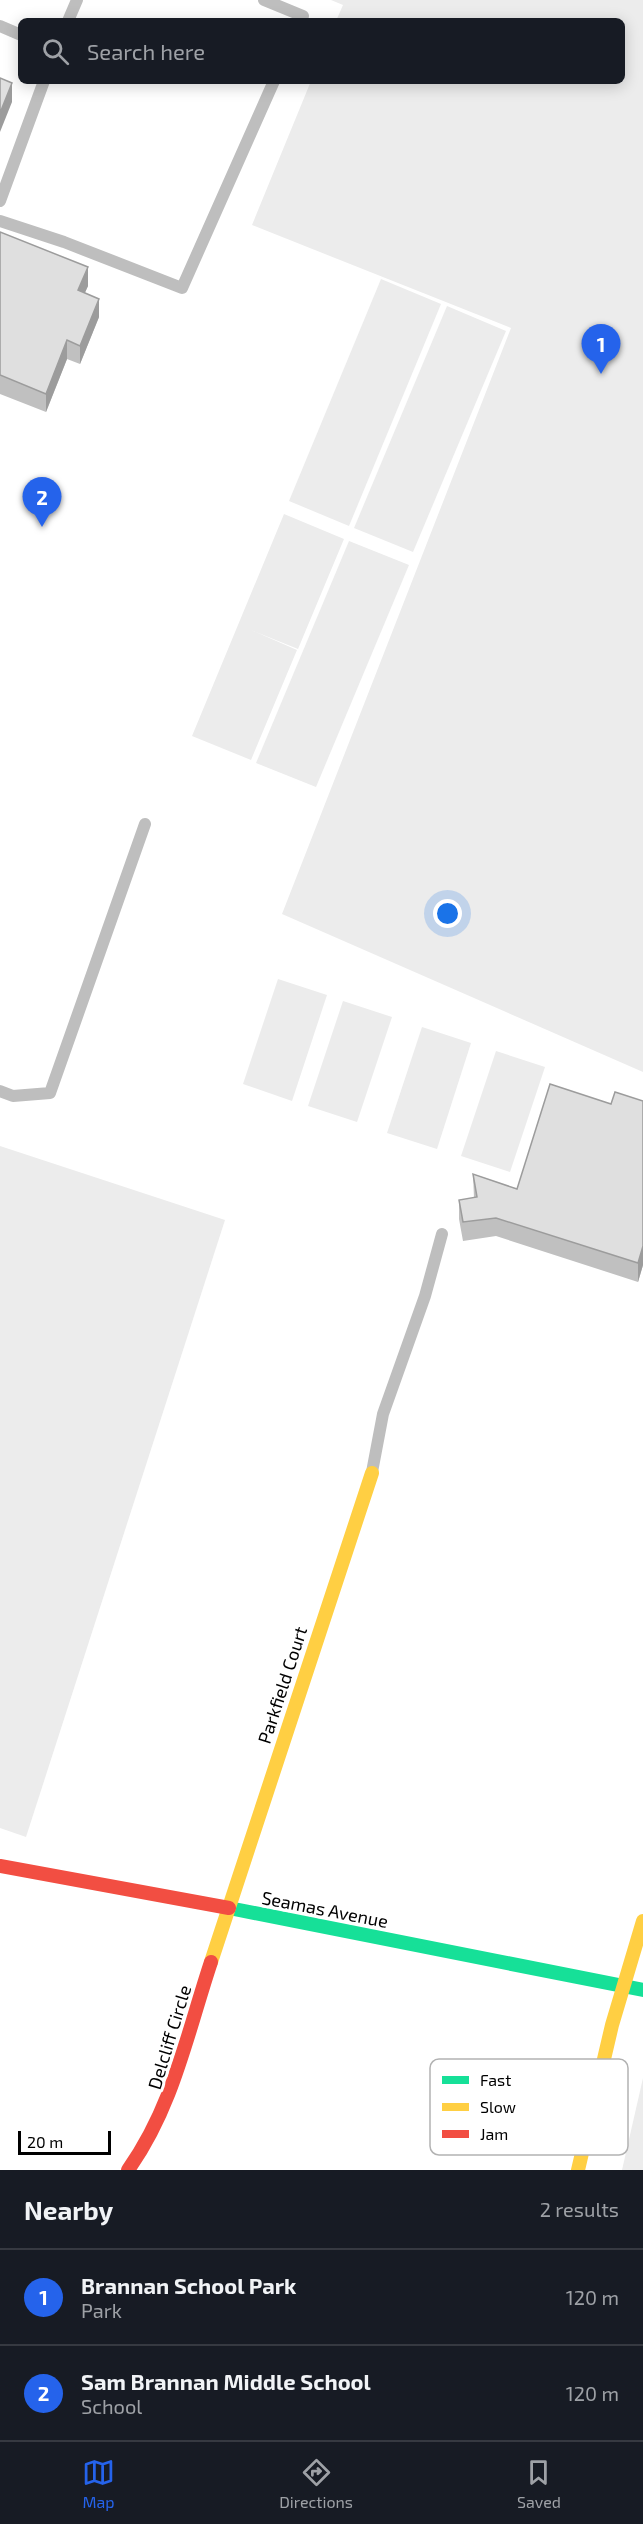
<!DOCTYPE html>
<style>
:root{--surface:#171b24;--page:#20242c;--text:#f1f3f6;--muted:#9ea1a6;--line:#363941;--accent:#2563eb}
body{margin:0;font-family:"Exo 2",sans-serif;background:var(--page);color:var(--text)}
.scale{position:absolute;left:18px;bottom:15px;width:93px;box-sizing:border-box;padding-left:6px;border:3px solid #000;border-top:0;font-size:16px;line-height:21px;white-space:nowrap;color:#000;-webkit-text-stroke:4px #fff;paint-order:stroke}
.you{position:absolute;left:448px;top:914px;width:21px;height:21px;margin:-15px;border:4px solid #fff;border-radius:50%;background:#1a73e8;box-shadow:0 0 0 9px #1a73e833}
.badge{display:grid;place-items:center;width:39px;height:39px;border-radius:50%;background:var(--accent);color:#fff;font-size:20px;font-weight:700}
.pin{position:absolute;translate:-50% -50px;filter:drop-shadow(0 2px 3px #0008)}
.pin::after{content:'';position:absolute;top:32px;width:21px;height:18px;background:inherit;clip-path:polygon(0 0,100% 0,50% 100%)}
.list{margin:0;padding:0;list-style:none}
h2{display:flex;justify-content:space-between;align-items:center;height:78px;margin:0;padding:0 24px;font-size:26px}
h2 small{font-size:20px;font-weight:400;color:var(--muted)}
.list li{display:grid;grid-template-columns:39px 1fr auto;gap:18px;align-items:center;box-sizing:border-box;height:96px;padding:0 24px;border-top:2px solid var(--line)}
.list b{display:block;font-size:22px;white-space:nowrap}
.list p{margin:0;font-size:20px;white-space:nowrap;color:var(--muted)}
.list em{font-size:20px;font-style:normal;color:var(--muted)}
.icon{flex:none;width:33px;height:33px;fill:none;stroke:currentColor;stroke-width:2;stroke-linecap:round;stroke-linejoin:round}
.map{position:relative;flex:none;width:643px;height:2170px;overflow:hidden}
.search{position:absolute;background:var(--surface);box-shadow:0 3px 15px #0003;left:18px;right:18px;top:18px;height:66px;display:flex;align-items:center;gap:15px;box-sizing:border-box;padding:0 21px;border-radius:9px;color:var(--muted);font-size:22px}
.sheet{height:270px;background:var(--surface)}
nav{display:flex;justify-content:space-around;align-items:center;box-sizing:border-box;height:84px;border-top:2px solid var(--line);background:var(--surface);font-size:16px;color:var(--muted)}
nav a{display:grid;justify-items:center;gap:3px}
nav .on{color:var(--accent)}
.map>svg:first-child{display:block}
.green{fill:#ececec}
.lines{fill:none;stroke-linecap:round;stroke-linejoin:round}
.lane{stroke:#bebebe;stroke-width:12}
.fast{stroke:#16e098;stroke-width:14}
.slow{stroke:#ffcf43;stroke-width:14}
.jam{stroke:#f24e42;stroke-width:14}
.wall{fill:#c0c0c0}
.shaded-wall{fill:#9c9c9c}
.building{fill:#dfdfdf;stroke:#9c9c9c;stroke-width:1.5}
.labels{text-anchor:middle;dominant-baseline:central;stroke-width:6;stroke-linejoin:round;paint-order:stroke}
.street-label{font-size:18px;fill:#000;stroke:#fff}
.key{fill:#fff;stroke:#b2b2b2;stroke-width:1.5}
.key-label{font-size:16px;fill:#000}
</style>
<div class="map">
<svg width="643" height="2170" viewBox="0 0 643 2170">
<rect width="100%" height="100%" fill="#fff"/>
<g class="green">
<path d="M 331,0 L 643,0 L 643,1072 L 282,914 L 511,328 L 252,225 L 311,81 L 622,81 L 622,21 L 336,21 L 343,5 Z"/>
<path d="M 381,279 L 441,304 L 349,526 L 289,501 Z"/>
<path d="M 447,306 L 506,331 L 413,552 L 354,528 Z"/>
<path d="M 284,514 L 344,539 L 298,649 L 251,630 L 297,650 L 251,760 L 192,736 Z"/>
<path d="M 349,541 L 409,565 L 316,787 L 256,763 Z"/>
<path d="M 278,979 L 327,995 L 292,1101 L 243,1084 Z"/>
<path d="M 343,1001 L 392,1017 L 357,1122 L 308,1106 Z"/>
<path d="M 422,1027 L 471,1043 L 437,1149 L 387,1133 Z"/>
<path d="M 496,1051 L 545,1067 L 510,1172 L 461,1156 Z"/>
<path d="M 0,1146 L 225,1220 L 26,1837 L 0,1828 Z"/>
<path d="M 643,2078 L 643,2170 L 622,2170 Z"/>
</g>
<g class="lines">
<g class="lane">
<path d="M 264,0 L 303,16 L 301,21"/>
<path d="M 68,21 L 77,0"/>
<path d="M 0,26 L 21,35"/>
<path d="M 0,201 L 44,81"/>
<path d="M 0,221 L 64,242 L 182,288 L 274,81"/>
<path d="M 0,1091 L 13,1096 L 50,1093 L 145,824"/>
<path d="M 372,1472 L 383,1414 L 425,1296 L 442,1234"/>
</g>
<path class="fast" d="M 229,1908 L 643,1990"/>
<g class="slow">
<path d="M 211,1962 L 372,1473"/>
<path d="M 578,2170 L 612,2025 L 643,1921"/>
</g>
<g class="jam">
<path d="M 0,1866 L 229,1908"/>
<path d="M 128,2170 C 173,2107 187,2034 211,1962"/>
</g>
</g>
<g class="wall">
<path d="M 0,232 L 88,286 L 85,292 L 99,317 L 80,364 L 67,359 L 46,412 L 0,394 Z"/>
<path d="M 643,1101 L 643,1265 L 638,1282 L 496,1236 L 463,1241 L 459,1219 L 459,1200 L 474,1198 L 473,1174 L 517,1189 L 611,1104 Z"/>
</g>
<g class="shaded-wall">
<path d="M 12,83 L 12,102 L 0,132 L 0,113 Z"/>
<path d="M 88,267 L 88,286 L 78,308 L 78,290 Z"/>
<path d="M 99,299 L 99,317 L 80,364 L 80,346 Z"/>
<path d="M 67,340 L 67,359 L 46,412 L 46,394 Z"/>
<path d="M 643,1246 L 643,1265 L 638,1282 L 638,1263 Z"/>
</g>
<g class="building">
<path d="M 0,78 L 12,83 L 0,113 Z"/>
<path d="M 0,232 L 88,267 L 78,290 L 99,299 L 80,346 L 67,340 L 46,394 L 0,375 Z"/>
<path d="M 550,1084 L 611,1104 L 615,1092 L 643,1101 L 643,1246 L 638,1263 L 496,1218 L 463,1222 L 459,1200 L 477,1197 L 473,1174 L 517,1189 Z"/>
</g>
<g class="labels">
<g class="street-label">
<text transform="translate(282 1685) rotate(-72)">Parkfield Court</text>
<text transform="translate(325 1909) rotate(11)">Seamas Avenue</text>
<text transform="translate(169 2037) rotate(-73)">Delcliff Circle</text>
</g>
</g>
<rect x="430" y="2059" width="198" height="96" rx="9" class="key"/>
<rect x="442" y="2076" width="27" height="8" fill="#16e098"/>
<rect x="442" y="2103" width="27" height="8" fill="#ffcf43"/>
<rect x="442" y="2130" width="27" height="8" fill="#f24e42"/>
<g class="key-label">
<text x="480" y="2086">Fast</text>
<text x="480" y="2113">Slow</text>
<text x="480" y="2140">Jam</text>
</g>
</svg>
<div class="scale">20 m</div>
<div class="you"></div>
<div class="pin badge" style="left:601px;top:374px">1</div>
<div class="pin badge" style="left:42px;top:527px">2</div>
<div class="search"><svg class="icon" aria-label="search" viewBox="0 0 24 24"><circle cx="10" cy="10" r="6"/><path d="M15 15l6 6"/></svg>Search here</div>
</div>
<section class="sheet">
<h2>Nearby<small>2 results</small></h2>
<ul class="list">
<li><span class="badge">1</span><div><b>Brannan School Park</b><p>Park</p></div><em>120 m</em></li>
<li><span class="badge">2</span><div><b>Sam Brannan Middle School</b><p>School</p></div><em>120 m</em></li>
</ul>
</section>
<nav>
<a class="on"><svg class="icon" aria-label="map" viewBox="0 0 24 24"><path d="M3 6l6-2 6 2 6-2v14l-6 2-6-2-6 2zM9 4v14M15 6v14"/></svg>Map</a>
<a><svg class="icon" aria-label="directions" viewBox="0 0 24 24"><path d="M12 3l9 9-9 9-9-9zM9 14v-3h6M13 9l2 2-2 2"/></svg>Directions</a>
<a><svg class="icon" aria-label="saved" viewBox="0 0 24 24"><path d="M7 4h10v16l-5-4-5 4z"/></svg>Saved</a>
</nav>
